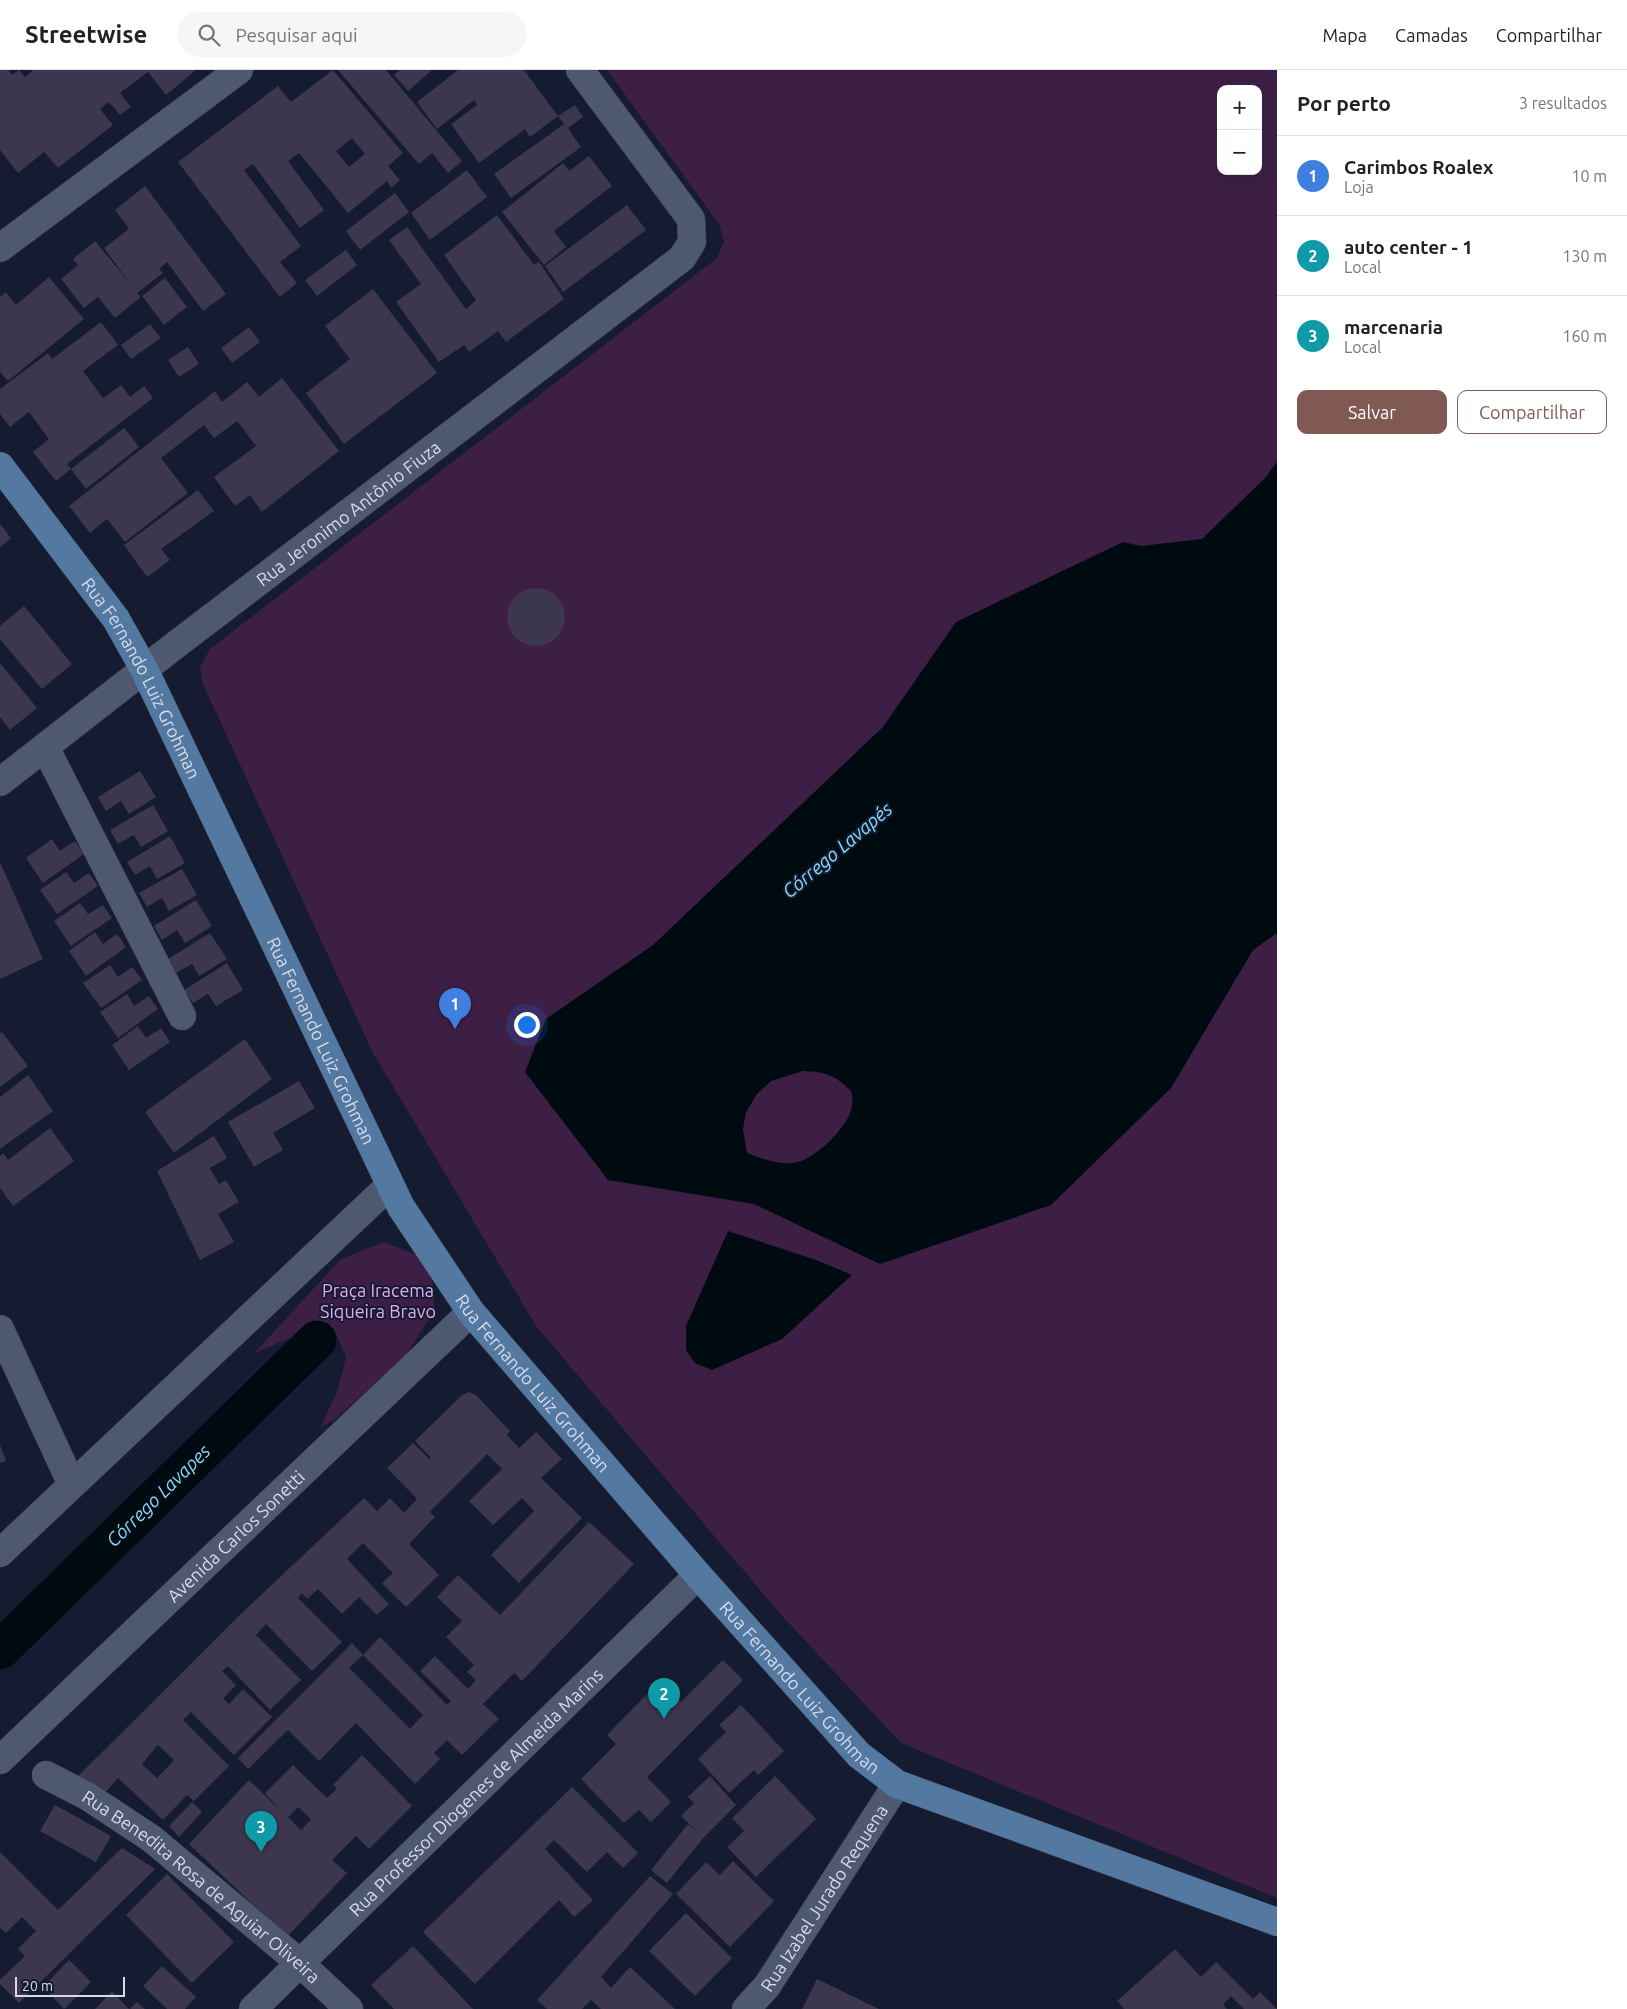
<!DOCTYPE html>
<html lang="pt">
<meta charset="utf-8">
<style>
:root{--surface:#fff;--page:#f6f6f6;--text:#222;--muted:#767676;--line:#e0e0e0;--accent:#805952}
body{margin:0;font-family:Ubuntu,sans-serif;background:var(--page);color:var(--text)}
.controls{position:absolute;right:15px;top:15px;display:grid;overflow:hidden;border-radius:10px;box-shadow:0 5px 20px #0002}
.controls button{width:45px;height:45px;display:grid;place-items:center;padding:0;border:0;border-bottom:1px solid var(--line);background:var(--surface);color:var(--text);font:25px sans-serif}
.scale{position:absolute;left:15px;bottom:12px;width:110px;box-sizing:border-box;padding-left:5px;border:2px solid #d7dceb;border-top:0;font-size:14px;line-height:18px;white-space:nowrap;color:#d7dceb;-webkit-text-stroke:4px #151b30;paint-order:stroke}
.you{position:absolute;left:526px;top:954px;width:18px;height:18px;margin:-12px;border:4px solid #fff;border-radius:50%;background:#1a73e8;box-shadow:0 0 0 8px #1a73e833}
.badge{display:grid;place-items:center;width:32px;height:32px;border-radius:50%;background:var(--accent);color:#fff;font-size:16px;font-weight:700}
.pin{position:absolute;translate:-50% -41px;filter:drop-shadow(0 1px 2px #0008)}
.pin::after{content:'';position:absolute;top:26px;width:18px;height:15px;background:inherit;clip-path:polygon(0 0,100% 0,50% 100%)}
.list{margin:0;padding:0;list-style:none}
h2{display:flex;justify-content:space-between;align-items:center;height:65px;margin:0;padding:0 20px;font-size:21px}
h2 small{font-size:16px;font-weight:400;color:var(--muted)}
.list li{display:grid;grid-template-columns:32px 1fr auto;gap:15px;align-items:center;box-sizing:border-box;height:80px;padding:0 20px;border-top:1px solid var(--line)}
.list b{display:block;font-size:19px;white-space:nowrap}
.list p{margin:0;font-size:16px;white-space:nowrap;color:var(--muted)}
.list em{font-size:16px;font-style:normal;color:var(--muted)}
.actions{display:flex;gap:10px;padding:15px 20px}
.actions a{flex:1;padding:11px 0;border:1px solid var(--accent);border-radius:10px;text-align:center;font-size:18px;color:var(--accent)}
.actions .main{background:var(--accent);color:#fff}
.icon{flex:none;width:28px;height:28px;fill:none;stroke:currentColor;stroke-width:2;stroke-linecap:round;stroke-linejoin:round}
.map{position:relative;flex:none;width:1277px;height:1939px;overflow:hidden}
header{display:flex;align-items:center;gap:30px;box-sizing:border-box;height:70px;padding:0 25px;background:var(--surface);border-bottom:1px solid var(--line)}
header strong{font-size:24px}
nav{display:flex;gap:28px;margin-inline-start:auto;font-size:18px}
.search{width:350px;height:45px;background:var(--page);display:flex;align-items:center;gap:12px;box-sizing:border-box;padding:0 18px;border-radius:28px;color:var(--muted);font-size:19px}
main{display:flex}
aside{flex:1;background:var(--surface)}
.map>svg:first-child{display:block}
.green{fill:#3d1f45;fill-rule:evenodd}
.water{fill:#000a11;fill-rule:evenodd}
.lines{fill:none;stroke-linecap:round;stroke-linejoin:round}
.canal{stroke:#000a11;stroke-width:39}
.building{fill:#3c364f;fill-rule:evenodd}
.minor-casing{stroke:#323446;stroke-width:29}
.major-casing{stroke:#323446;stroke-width:29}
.minor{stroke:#4f5871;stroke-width:28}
.major{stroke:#5379a1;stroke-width:28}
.labels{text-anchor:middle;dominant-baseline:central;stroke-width:4;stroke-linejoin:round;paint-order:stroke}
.street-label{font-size:18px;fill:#d7dceb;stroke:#151b30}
.park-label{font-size:18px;fill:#e2abf1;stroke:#151b30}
.water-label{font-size:19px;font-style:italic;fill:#86d9f5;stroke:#151b30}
</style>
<header>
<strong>Streetwise</strong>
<div class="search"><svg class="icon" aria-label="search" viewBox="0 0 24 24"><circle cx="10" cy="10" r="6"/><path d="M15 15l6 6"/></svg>Pesquisar aqui</div>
<nav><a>Mapa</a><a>Camadas</a><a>Compartilhar</a></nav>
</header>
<main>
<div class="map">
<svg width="1277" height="1939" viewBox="0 0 1277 1939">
<rect width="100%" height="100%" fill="#151b30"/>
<g class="green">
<path d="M 607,0 L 1277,0 L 1277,1828 L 901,1673 L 783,1547 L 536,1256 L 372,981 L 202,612 L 200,597 L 210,579 L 717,188 L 724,171 L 719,154 ZM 1221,19 L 1258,19 L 1258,101 L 1221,101 Z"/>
<path d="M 384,1172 L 416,1185 L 432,1209 L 435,1240 L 404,1288 L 335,1349 L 320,1358 L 337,1322 L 346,1287 L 334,1259 L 299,1264 L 253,1284 L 341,1189 Z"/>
</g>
<g class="water">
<path d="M 1277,392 L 1277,863 L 1253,880 L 1171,1018 L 1051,1135 L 880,1194 L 754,1134 L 608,1110 L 525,1002 L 546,949 L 653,875 L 883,657 L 956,552 L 1123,472 L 1141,476 L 1202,469 L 1265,408 ZM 803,1001 C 826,1002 835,1005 851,1021 C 852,1026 853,1031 852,1036 C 849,1057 813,1092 792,1093 C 776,1094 762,1089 747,1083 L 743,1059 L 746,1042 L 757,1024 L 771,1011 Z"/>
<path d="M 728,1161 L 816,1190 L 852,1205 L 782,1269 L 712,1300 L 695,1293 L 686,1280 L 686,1256 Z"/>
</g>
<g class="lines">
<path class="canal" id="s1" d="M 0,1580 L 317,1270"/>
</g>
<g class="building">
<path d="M 0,0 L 8,0 L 12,5 L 19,0 L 25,7 L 32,1 L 31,0 L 196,0 L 166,25 L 148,2 L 120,23 L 131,37 L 120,45 L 109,32 L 100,39 L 113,55 L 58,98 L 44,82 L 18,103 L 0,80 Z"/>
<path d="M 333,0 L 403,83 L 388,96 L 400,110 L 391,118 L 387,111 L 348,143 L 299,83 L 288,91 L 324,140 L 300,158 L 253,94 L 244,100 L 301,176 L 280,192 L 297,213 L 280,227 L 178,92 L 278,16 L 291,32 ZM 352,68 L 365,84 L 349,97 L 336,81 Z"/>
<path d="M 338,0 L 386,0 L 462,91 L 448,103 L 432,83 L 419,94 Z"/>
<path d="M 400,0 L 432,0 L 408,21 L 394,5 Z"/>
<path d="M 458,0 L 524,0 L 558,46 L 530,67 L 525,59 L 479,93 L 451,54 L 477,35 L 474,30 L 437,59 L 417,32 Z"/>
<path d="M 575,35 L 583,47 L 568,58 L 581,77 L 511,128 L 494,104 L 564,54 L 558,46 Z"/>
<path d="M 589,86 L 612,116 L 554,161 L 566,177 L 544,195 L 502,142 L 563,93 L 569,101 Z"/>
<path d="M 467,100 L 487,127 L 430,170 L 411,143 Z"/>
<path d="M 145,116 L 226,224 L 203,241 L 167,192 L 159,199 L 163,203 L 137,223 L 141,227 L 115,248 L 98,227 L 84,238 L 61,209 L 78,195 L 73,189 L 95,171 L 129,212 L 104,178 L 129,159 L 115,140 Z"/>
<path d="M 395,123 L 409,142 L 360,180 L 346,161 Z"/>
<path d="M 627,135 L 646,160 L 563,222 L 545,196 Z"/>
<path d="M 497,145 L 534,195 L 539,192 L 564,229 L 506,272 L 498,261 L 469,282 L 464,275 L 439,292 L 396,232 L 421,214 L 389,170 L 407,157 L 466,239 L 476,230 L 444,185 Z"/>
<path d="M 346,180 L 357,195 L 317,226 L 305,210 Z"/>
<path d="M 49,207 L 84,249 L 8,311 L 0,302 L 0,227 L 6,222 L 16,235 Z"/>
<path d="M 165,208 L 187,237 L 164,255 L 142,226 Z"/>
<path d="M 373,219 L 437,303 L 344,374 L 306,323 L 350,289 L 325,256 Z"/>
<path d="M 101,252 L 118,275 L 83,301 L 103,328 L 121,315 L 130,327 L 144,316 L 153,328 L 67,394 L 71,399 L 56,411 L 33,382 L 49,369 L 29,342 L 10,357 L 0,344 L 0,319 L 48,283 L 52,289 Z"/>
<path d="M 150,254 L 161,268 L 131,289 L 121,275 Z"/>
<path d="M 249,257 L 260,272 L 232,293 L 221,278 Z"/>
<path d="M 188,277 L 199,294 L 179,307 L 168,290 Z"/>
<path d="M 282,308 L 339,381 L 262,442 L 250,425 L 235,436 L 214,407 L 256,376 L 237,351 L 214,368 L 204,355 L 161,388 L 188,423 L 125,472 L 107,449 L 90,463 L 69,436 L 215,321 L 222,332 L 247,312 L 259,327 Z"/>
<path d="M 124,358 L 139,377 L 86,419 L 71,399 Z"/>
<path d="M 198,420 L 214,441 L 161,479 L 170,490 L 147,507 L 124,475 Z"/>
<path d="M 0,454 L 11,468 L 0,477 Z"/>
<circle cx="536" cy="547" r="29"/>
<path d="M 24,536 L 72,594 L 42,619 L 0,569 L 0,556 Z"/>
<path d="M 0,593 L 37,638 L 10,660 L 0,647 Z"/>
<path d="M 140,701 L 156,727 L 129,744 L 121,731 L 106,741 L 98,727 Z"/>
<path d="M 153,735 L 168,761 L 141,777 L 134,765 L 118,774 L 110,760 Z"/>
<path d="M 170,766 L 185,793 L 157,809 L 150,796 L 135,805 L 127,792 Z"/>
<path d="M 52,769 L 60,781 L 75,771 L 84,784 L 43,813 L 26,788 Z"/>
<path d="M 0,792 L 43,889 L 0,909 Z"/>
<path d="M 182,799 L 197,825 L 169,841 L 162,828 L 147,837 L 139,823 Z"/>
<path d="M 66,802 L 74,813 L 89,803 L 98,816 L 57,844 L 40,820 Z"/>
<path d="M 196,830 L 212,856 L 185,873 L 177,860 L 162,870 L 154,856 Z"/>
<path d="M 80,833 L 88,844 L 103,835 L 112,848 L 71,876 L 54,851 Z"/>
<path d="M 95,862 L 103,874 L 117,864 L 126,877 L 86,906 L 69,881 Z"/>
<path d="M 210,863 L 227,889 L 199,906 L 192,894 L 176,903 L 168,889 Z"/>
<path d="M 227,893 L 243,920 L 216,936 L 208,924 L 193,933 L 184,920 Z"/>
<path d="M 110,895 L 118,907 L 132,897 L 142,910 L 101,938 L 83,913 Z"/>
<path d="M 127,924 L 134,936 L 149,926 L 158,939 L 118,968 L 100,942 Z"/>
<path d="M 138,956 L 146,968 L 161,958 L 170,972 L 129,1000 L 112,975 Z"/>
<path d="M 2,962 L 28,996 L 0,1017 L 0,963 Z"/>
<path d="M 245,969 L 272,1009 L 174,1083 L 145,1042 Z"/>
<path d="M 28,1005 L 53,1041 L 0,1079 L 0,1027 Z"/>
<path d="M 299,1011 L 315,1038 L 273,1063 L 283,1080 L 254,1097 L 228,1052 Z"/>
<path d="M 50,1058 L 74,1091 L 13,1136 L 0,1118 L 0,1086 L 3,1083 L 8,1090 Z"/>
<path d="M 214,1066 L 227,1088 L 210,1098 L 219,1114 L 226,1110 L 239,1132 L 218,1144 L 234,1172 L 200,1190 L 157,1101 Z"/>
<path d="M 469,1322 L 476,1325 L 510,1361 L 507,1365 L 519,1378 L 536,1362 L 562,1389 L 541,1408 L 582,1448 L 519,1513 L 491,1485 L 534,1441 L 522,1428 L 493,1455 L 469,1431 L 502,1399 L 487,1384 L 430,1442 L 435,1447 L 409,1474 L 439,1505 L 406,1537 L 382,1513 L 393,1503 L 363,1473 L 347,1489 L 389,1534 L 377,1545 L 359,1527 L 342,1544 L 318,1519 L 307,1529 L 302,1523 L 298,1528 L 342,1572 L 312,1601 L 266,1554 L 256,1565 L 301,1610 L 270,1640 L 228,1596 L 222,1601 L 236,1615 L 223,1628 L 229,1634 L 243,1619 L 272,1647 L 234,1685 L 191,1642 L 183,1650 L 229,1696 L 194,1731 L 187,1725 L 163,1750 L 118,1708 L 105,1723 L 77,1707 L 245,1540 L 364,1428 L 377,1441 L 390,1428 L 404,1443 L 417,1429 L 387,1398 L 413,1373 L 429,1389 L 431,1388 L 415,1371 L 462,1325 ZM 158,1675 L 174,1690 L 157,1708 L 142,1694 Z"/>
<path d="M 0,1375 L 6,1391 L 0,1393 Z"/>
<path d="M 589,1452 L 634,1494 L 522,1611 L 514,1603 L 483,1634 L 499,1649 L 462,1685 L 447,1670 L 434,1683 L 440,1689 L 415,1714 L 356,1653 L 319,1691 L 288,1660 L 248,1699 L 238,1688 L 352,1573 L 363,1585 L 349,1598 L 410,1659 L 423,1645 L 363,1585 L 380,1567 L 447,1635 L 451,1631 L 420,1601 L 435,1586 L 468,1619 L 476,1610 L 467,1602 L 474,1595 L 446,1567 L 462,1551 L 437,1527 L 458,1505 L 500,1545 Z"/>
<path d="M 723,1590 L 743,1610 L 647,1707 L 671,1732 L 651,1752 L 639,1740 L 624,1753 L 581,1709 L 616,1674 L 607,1665 L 659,1612 L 681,1632 Z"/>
<path d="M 741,1635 L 784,1681 L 758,1705 L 754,1700 L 729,1723 L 698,1689 L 726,1662 L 719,1655 Z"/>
<path d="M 362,1685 L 412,1736 L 369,1779 L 356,1766 L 332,1790 L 347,1803 L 287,1867 L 189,1774 L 249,1710 L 280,1740 L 265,1723 L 293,1695 L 327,1728 L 337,1719 L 333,1715 ZM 298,1737 L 311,1749 L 301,1760 L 288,1747 Z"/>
<path d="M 710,1706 L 736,1735 L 703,1768 L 667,1813 L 651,1800 L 688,1754 L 698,1762 L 681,1746 L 694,1733 L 688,1727 Z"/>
<path d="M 775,1706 L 816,1749 L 756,1807 L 727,1777 L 744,1761 L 732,1748 Z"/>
<path d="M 572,1717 L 638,1783 L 623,1798 L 607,1782 L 587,1802 L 554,1770 L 545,1779 L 593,1830 L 574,1847 L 559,1830 L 475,1914 L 423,1862 Z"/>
<path d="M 192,1732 L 202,1742 L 179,1767 L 169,1756 Z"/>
<path d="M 55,1735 L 111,1766 L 96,1792 L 40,1761 Z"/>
<path d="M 122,1778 L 155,1799 L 19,1933 L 0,1914 L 0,1910 L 25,1886 L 18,1879 L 36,1861 L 22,1847 L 6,1863 L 0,1858 L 0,1782 L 58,1840 Z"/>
<path d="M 733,1791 L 774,1831 L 730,1877 L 676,1824 L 706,1792 L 720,1805 Z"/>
<path d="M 167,1804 L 234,1872 L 192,1913 L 126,1845 Z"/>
<path d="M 650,1806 L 673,1824 L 601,1907 L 611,1918 L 630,1897 L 675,1939 L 601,1939 L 591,1930 L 582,1939 L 547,1939 L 537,1930 Z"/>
<path d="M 686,1843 L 732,1888 L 695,1926 L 649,1881 Z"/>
<path d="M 413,1876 L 473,1939 L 394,1939 L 371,1915 Z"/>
<path d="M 1175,1879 L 1201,1907 L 1216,1892 L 1253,1929 L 1260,1922 L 1277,1939 L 1244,1939 L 1231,1926 L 1223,1935 L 1227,1939 L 1124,1939 L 1117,1931 Z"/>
<path d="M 69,1890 L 91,1912 L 64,1939 L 43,1917 Z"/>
<path d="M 162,1896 L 196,1927 L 185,1939 L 167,1939 L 143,1916 Z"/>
<path d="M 817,1909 L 879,1939 L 802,1939 Z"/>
<path d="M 112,1921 L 129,1939 L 95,1939 Z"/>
<path d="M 137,1932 L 145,1939 L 130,1939 Z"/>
</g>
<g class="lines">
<g class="minor-casing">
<g id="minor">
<path d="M 0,178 L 239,0"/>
<path d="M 45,677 L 182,946"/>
<path id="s2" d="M 0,712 L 169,580 L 682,188 L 692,172 L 691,149 L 580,0"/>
<path d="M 0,1259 L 72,1415"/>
<path d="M 0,1483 L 390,1115"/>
<path id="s3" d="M 0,1690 L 471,1242"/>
<path id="s4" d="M 46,1705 L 87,1726 L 152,1769 L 300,1893 L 349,1939"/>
<path id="s5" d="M 253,1939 L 698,1505"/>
<path id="s6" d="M 746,1939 L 767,1916 L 897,1714"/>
</g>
</g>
<g class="major-casing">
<g id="major">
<path id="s7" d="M 0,396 L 116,549 L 144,599 L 401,1137 L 471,1242 L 698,1505 L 859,1685 L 897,1714 L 1277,1852"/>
</g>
</g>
<use href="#minor" class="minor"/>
<use href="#major" class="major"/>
</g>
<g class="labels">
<g class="street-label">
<text stroke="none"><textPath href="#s2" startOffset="440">Rua Jeronimo Antônio Fiuza</textPath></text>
<text stroke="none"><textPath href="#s7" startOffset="256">Rua Fernando Luiz Grohman</textPath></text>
<text stroke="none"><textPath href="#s7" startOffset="661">Rua Fernando Luiz Grohman</textPath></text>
<text stroke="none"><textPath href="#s7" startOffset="1066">Rua Fernando Luiz Grohman</textPath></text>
<text stroke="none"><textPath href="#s3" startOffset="325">Avenida Carlos Sonetti</textPath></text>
<text stroke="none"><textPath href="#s7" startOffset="1471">Rua Fernando Luiz Grohman</textPath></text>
<text stroke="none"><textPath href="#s5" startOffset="311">Rua Professor Diogenes de Almeida Marins</textPath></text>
<text stroke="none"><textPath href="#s4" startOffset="192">Rua Benedita Rosa de Aguiar Oliveira</textPath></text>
<text stroke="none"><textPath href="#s6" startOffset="136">Rua Izabel Jurado Requena</textPath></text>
</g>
<g class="park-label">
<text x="378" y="1220">Praça Iracema<tspan x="378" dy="21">Siqueira Bravo</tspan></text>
</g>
<g class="water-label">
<text transform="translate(837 780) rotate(-40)">Córrego Lavapés</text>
<text stroke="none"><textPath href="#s1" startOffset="221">Córrego Lavapes</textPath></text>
</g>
</g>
</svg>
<div class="controls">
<button>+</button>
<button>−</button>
</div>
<div class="scale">20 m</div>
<div class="you"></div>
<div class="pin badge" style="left:455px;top:959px;background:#3f7fe0">1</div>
<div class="pin badge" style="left:664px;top:1649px;background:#0f9aa8">2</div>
<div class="pin badge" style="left:261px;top:1782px;background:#0f9aa8">3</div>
</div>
<aside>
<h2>Por perto<small>3 resultados</small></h2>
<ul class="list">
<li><span class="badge" style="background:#3f7fe0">1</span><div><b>Carimbos Roalex</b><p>Loja</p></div><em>10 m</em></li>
<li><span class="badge" style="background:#0f9aa8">2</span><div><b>auto center - 1</b><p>Local</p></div><em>130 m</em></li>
<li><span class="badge" style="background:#0f9aa8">3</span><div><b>marcenaria</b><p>Local</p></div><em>160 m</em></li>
</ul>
<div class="actions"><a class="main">Salvar</a><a>Compartilhar</a></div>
</aside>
</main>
